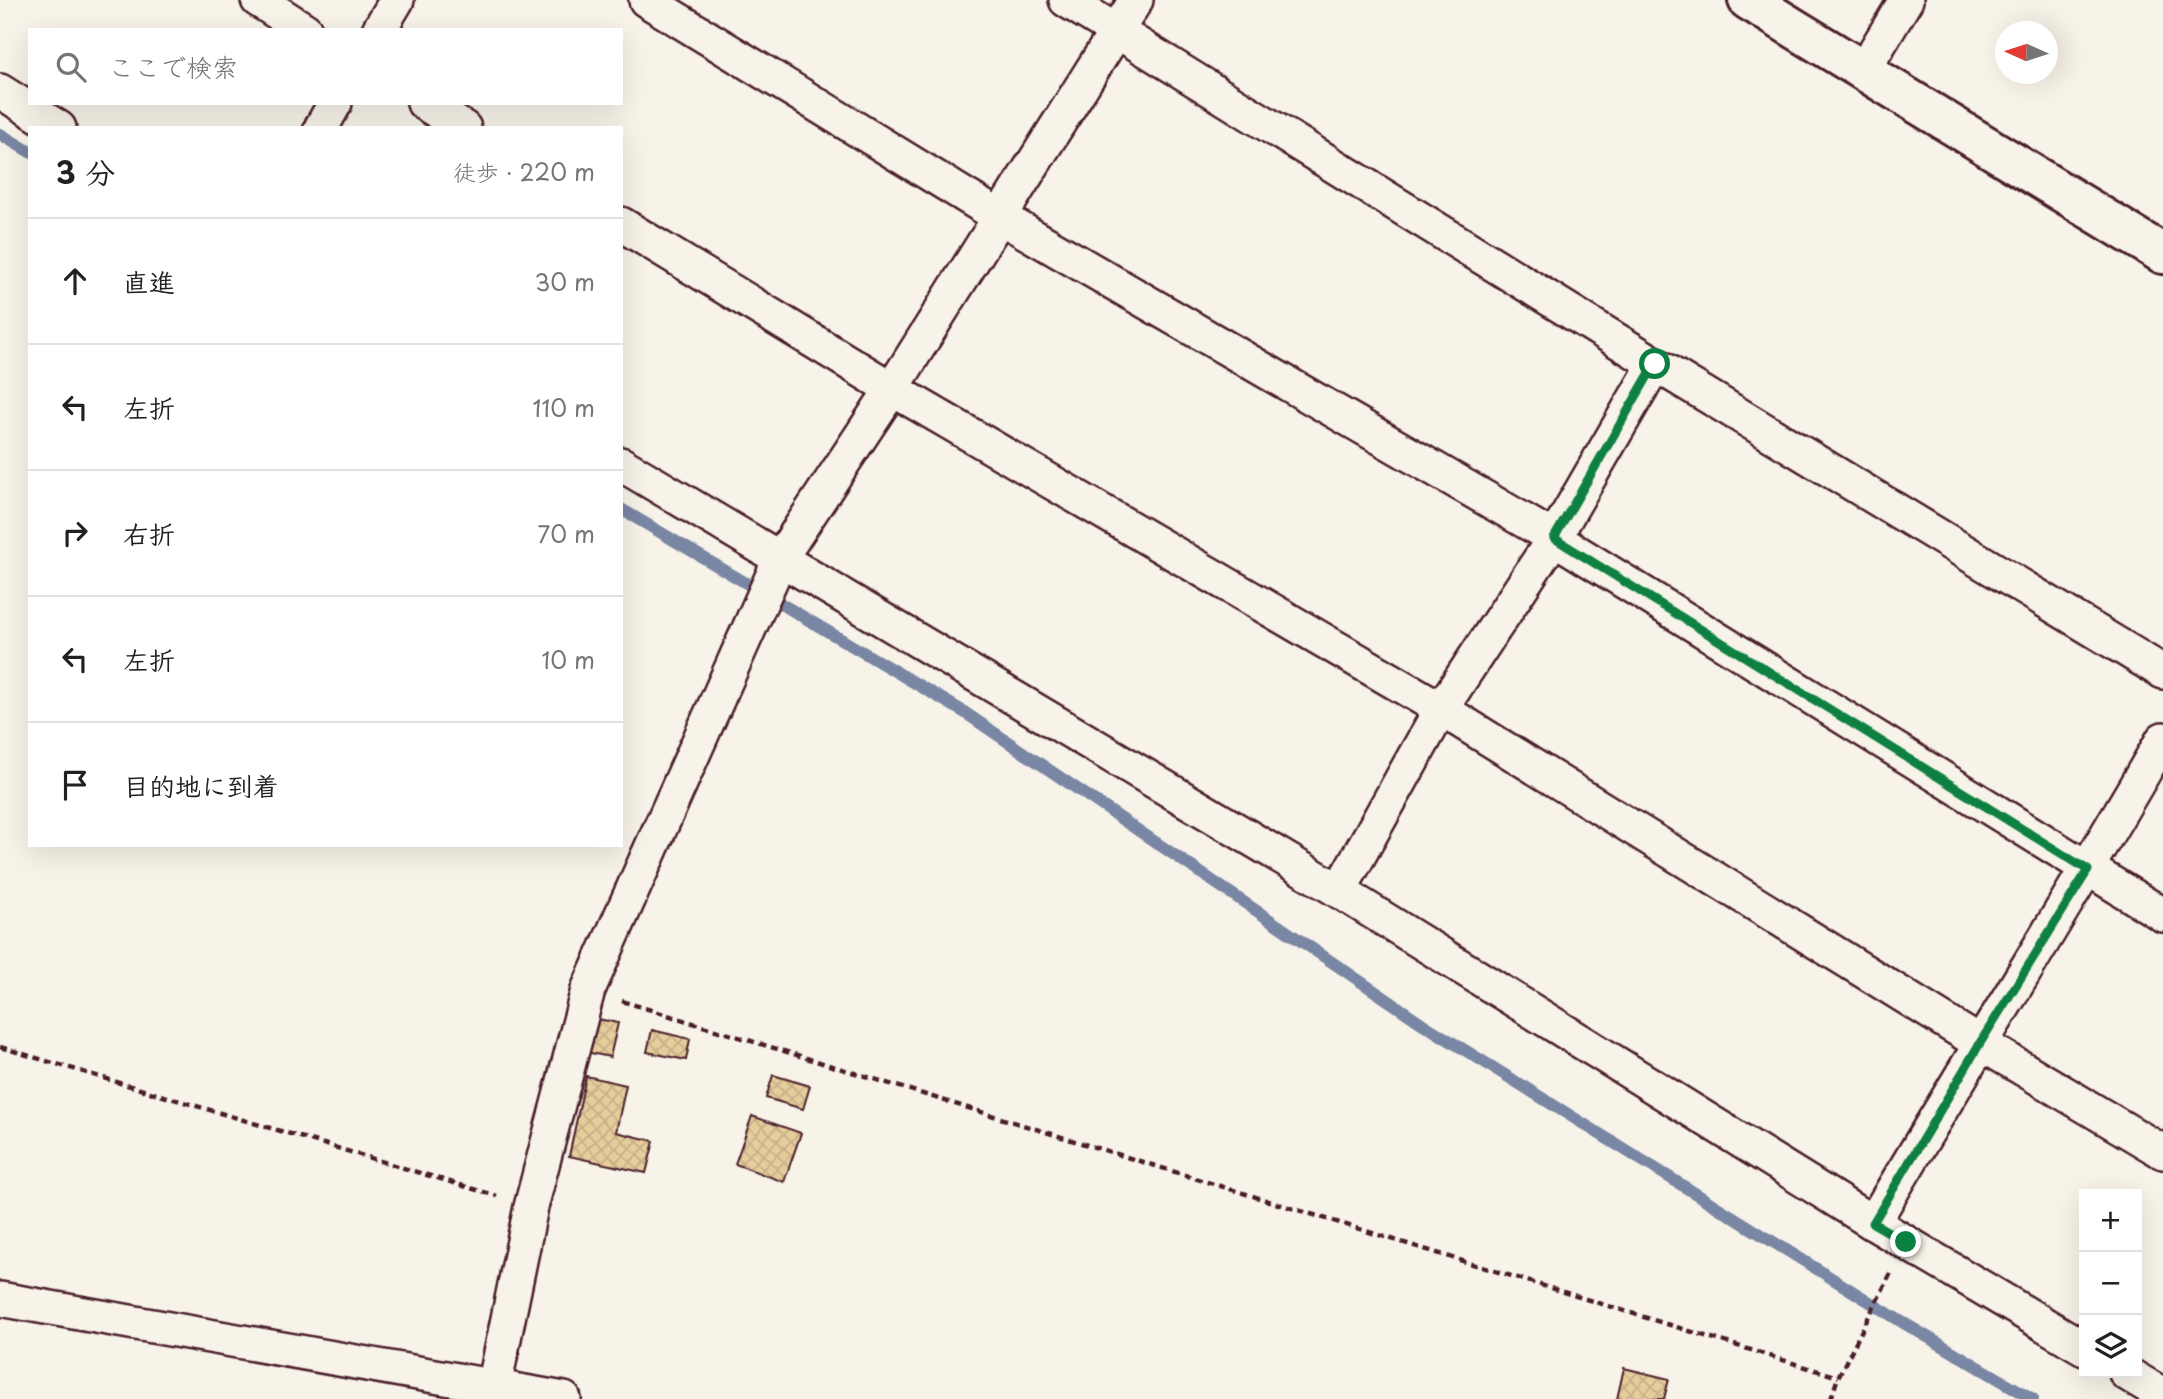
<!DOCTYPE html>
<html lang="ja">
<meta charset="utf-8">
<style>
:root{--surface:#fff;--page:#f2f2f2;--text:#202124;--muted:#757577;--line:#e0e0e0}
body{margin:0;font-family:"Playpen Sans","Klee One",sans-serif;background:var(--page);color:var(--text)}
.controls{position:absolute;right:21px;bottom:21px;display:grid;overflow:hidden;border-radius:0px;box-shadow:0 7px 28px #0002}
.controls button{width:63px;height:63px;display:grid;place-items:center;padding:0;border:0;border-bottom:2px solid var(--line);background:var(--surface);color:var(--text);font:35px sans-serif}
.compass{position:absolute;left:1995px;top:21px;width:63px;height:63px;border-radius:50%;background:var(--surface);box-shadow:0 7px 28px #0002;rotate:273deg}
.stop{position:absolute;width:21px;height:21px;margin:-16px;border:5px solid #0b8043;border-radius:50%;background:#fff}
.stop.end{background:#0b8043;border-color:#fff;box-shadow:0 2px 7px #0008}
.list{margin:0;padding:0;list-style:none}
h2{display:flex;justify-content:space-between;align-items:center;height:91px;margin:0;padding:0 28px;font-size:30px}
h2 small{font-size:23px;font-weight:400;color:var(--muted)}
.list li{display:grid;grid-template-columns:46px 1fr auto;gap:21px;align-items:center;box-sizing:border-box;height:126px;padding:0 28px;border-top:2px solid var(--line)}
.list b{display:block;font-size:26px;white-space:nowrap}
.list em{font-size:23px;font-style:normal;color:var(--muted)}
.icon{flex:none;width:38px;height:38px;fill:none;stroke:currentColor;stroke-width:2;stroke-linecap:round;stroke-linejoin:round}
.map{position:relative;flex:none;width:2163px;height:1399px;overflow:hidden}
.search{position:absolute;background:var(--surface);box-shadow:0 7px 28px #0002;left:28px;top:28px;width:595px;height:77px;display:flex;align-items:center;gap:18px;box-sizing:border-box;padding:0 24px;border-radius:0px;color:var(--muted);font-size:26px}
.panel{position:absolute;background:var(--surface);box-shadow:0 7px 28px #0002;left:28px;top:126px;width:595px;height:721px;border-radius:0px}
.map>svg:first-child{display:block}
.lines{fill:none;stroke-linecap:round;stroke-linejoin:round}
.stream{stroke:#7986a4;stroke-width:12}
.building{fill:url(#building-cross-hatch);stroke:#4a1f2b;stroke-width:2}
.street-casing{stroke:#4a1f2b;stroke-width:38}
.secondary-casing{stroke:#4a1f2b;stroke-width:44}
.path{stroke:#4a1f2b;stroke-width:4.5;stroke-dasharray:7 5;stroke-linecap:butt}
.street{stroke:#f7f3e8;stroke-width:33}
.secondary{stroke:#f7f3e8;stroke-width:38}
.route{stroke:#0b8043;stroke-width:9}
</style>
<div class="map">
<svg width="2163" height="1399" viewBox="0 0 2163 1399">
<defs>
<pattern id="building-cross-hatch" width="8" height="8" patternUnits="userSpaceOnUse" patternTransform="scale(1.75)"><rect width="8" height="8" fill="#e6cd9c"/><path d="M0 0l8 8M0 8l8-8" fill="none" stroke="#c7b087"/></pattern>
</defs>
<rect width="100%" height="100%" fill="#f7f3e8"/>
<filter id="ink" filterUnits="userSpaceOnUse"><feTurbulence type="fractalNoise" baseFrequency=".0143" numOctaves="2"/><feDisplacementMap in="SourceGraphic" scale="14" xChannelSelector="R" yChannelSelector="G"/><feConvolveMatrix kernelMatrix="1 2 1 2 8 2 1 2 1" color-interpolation-filters="sRGB"/></filter>
<g filter="url(#ink)">
<g class="lines">
<g class="stream">
<path d="M 0,134 L 30,152"/>
<path d="M 621,509 L 964,712 L 1423,1024 L 1902,1322 L 2033,1399"/>
</g>
</g>
<g class="building">
<path d="M 593,1018 L 618,1023 L 610,1057 L 586,1052 Z"/>
<path d="M 652,1030 L 690,1039 L 686,1060 L 647,1052 Z"/>
<path d="M 773,1075 L 810,1086 L 803,1109 L 766,1098 Z"/>
<path d="M 586,1076 L 626,1085 L 616,1132 L 654,1141 L 646,1173 L 569,1156 Z"/>
<path d="M 752,1116 L 801,1133 L 784,1182 L 735,1164 Z"/>
<path d="M 1624,1368 L 1669,1379 L 1664,1399 L 1617,1399 Z"/>
</g>
<g class="lines">
<g class="street-casing">
<g id="street">
<path d="M 258,0 L 305,30"/>
<path d="M 646,0 L 1000,217 L 1554,538 L 2163,915"/>
<path d="M 1066,0 L 1655,364 L 2163,672"/>
<path d="M 379,30 L 397,0"/>
<path d="M 1863,71 L 1906,0"/>
<path d="M 0,91 L 59,128"/>
<path d="M 424,103 L 464,128"/>
<path d="M 321,128 L 335,103"/>
<path d="M 621,224 L 892,389 L 1441,709 L 1980,1043 L 2163,1152"/>
<path d="M 621,464 L 1339,891 L 1873,1223 L 2084,1348"/>
<path d="M 1339,891 L 1441,709 L 1554,538 L 1655,364"/>
<path d="M 1873,1223 C 1969,1061 2069,902 2163,739"/>
<path d="M 0,1299 L 564,1399"/>
<path d="M 2126,1373 L 2163,1395"/>
<path d="M 494,1387 L 531,1207 L 588,990 L 781,557 L 892,389 L 1136,0"/>
</g>
</g>
<g class="secondary-casing">
<g id="secondary">
<path d="M 1748,0 L 2163,254"/>
<path d="M 490,1399 L 494,1387"/>
</g>
</g>
<g class="path">
<path d="M 622,1001 L 1838,1377"/>
<path d="M 0,1047 L 497,1196"/>
<path d="M 1831,1399 L 1838,1377 L 1891,1273"/>
</g>
<use href="#street" class="street"/>
<use href="#secondary" class="secondary"/>
</g>
</g>
<g class="lines" filter="url(#ink)">
<path class="route" d="M 1655,364 L 1554,538 L 2088,870 L 1980,1043 L 1873,1223 L 1906,1242"/>
</g>
</svg>
<div class="controls">
<button>+</button>
<button>−</button>
<button><svg class="icon" aria-label="layers" viewBox="0 0 24 24"><path d="M12 4l9 5-9 5-9-5zM3 14l9 5 9-5"/></svg></button>
</div>
<svg class="compass" viewBox="-18 -18 36 36"><path d="M0-13l5 13h-10z" fill="#e53935"/><path d="M0 13l5-13h-10z" fill="#757577"/></svg>
<div class="stop" style="left:1655px;top:364px"></div>
<div class="stop end" style="left:1906px;top:1242px"></div>
<div class="search"><svg class="icon" aria-label="search" viewBox="0 0 24 24"><circle cx="10" cy="10" r="6"/><path d="M15 15l6 6"/></svg>ここで検索</div>
<section class="panel">
<h2>3 分<small>徒歩 · 220 m</small></h2>
<ul class="list">
<li><svg class="icon" aria-label="ahead" viewBox="0 0 24 24"><path d="M12 20V5M6 11l6-6 6 6"/></svg><div><b>直進</b></div><em>30 m</em></li>
<li><svg class="icon" aria-label="left" viewBox="0 0 24 24"><path d="M17 20v-9H6M10 6l-5 5 5 5"/></svg><div><b>左折</b></div><em>110 m</em></li>
<li><svg class="icon" aria-label="right" viewBox="0 0 24 24"><path d="M7 20v-9h11M14 6l5 5-5 5"/></svg><div><b>右折</b></div><em>70 m</em></li>
<li><svg class="icon" aria-label="left" viewBox="0 0 24 24"><path d="M17 20v-9H6M10 6l-5 5 5 5"/></svg><div><b>左折</b></div><em>10 m</em></li>
<li><svg class="icon" aria-label="arrive" viewBox="0 0 24 24"><path d="M6 21V4h12l-3 4 3 4H6"/></svg><div><b>目的地に到着</b></div></li>
</ul>
</section>
</div>
